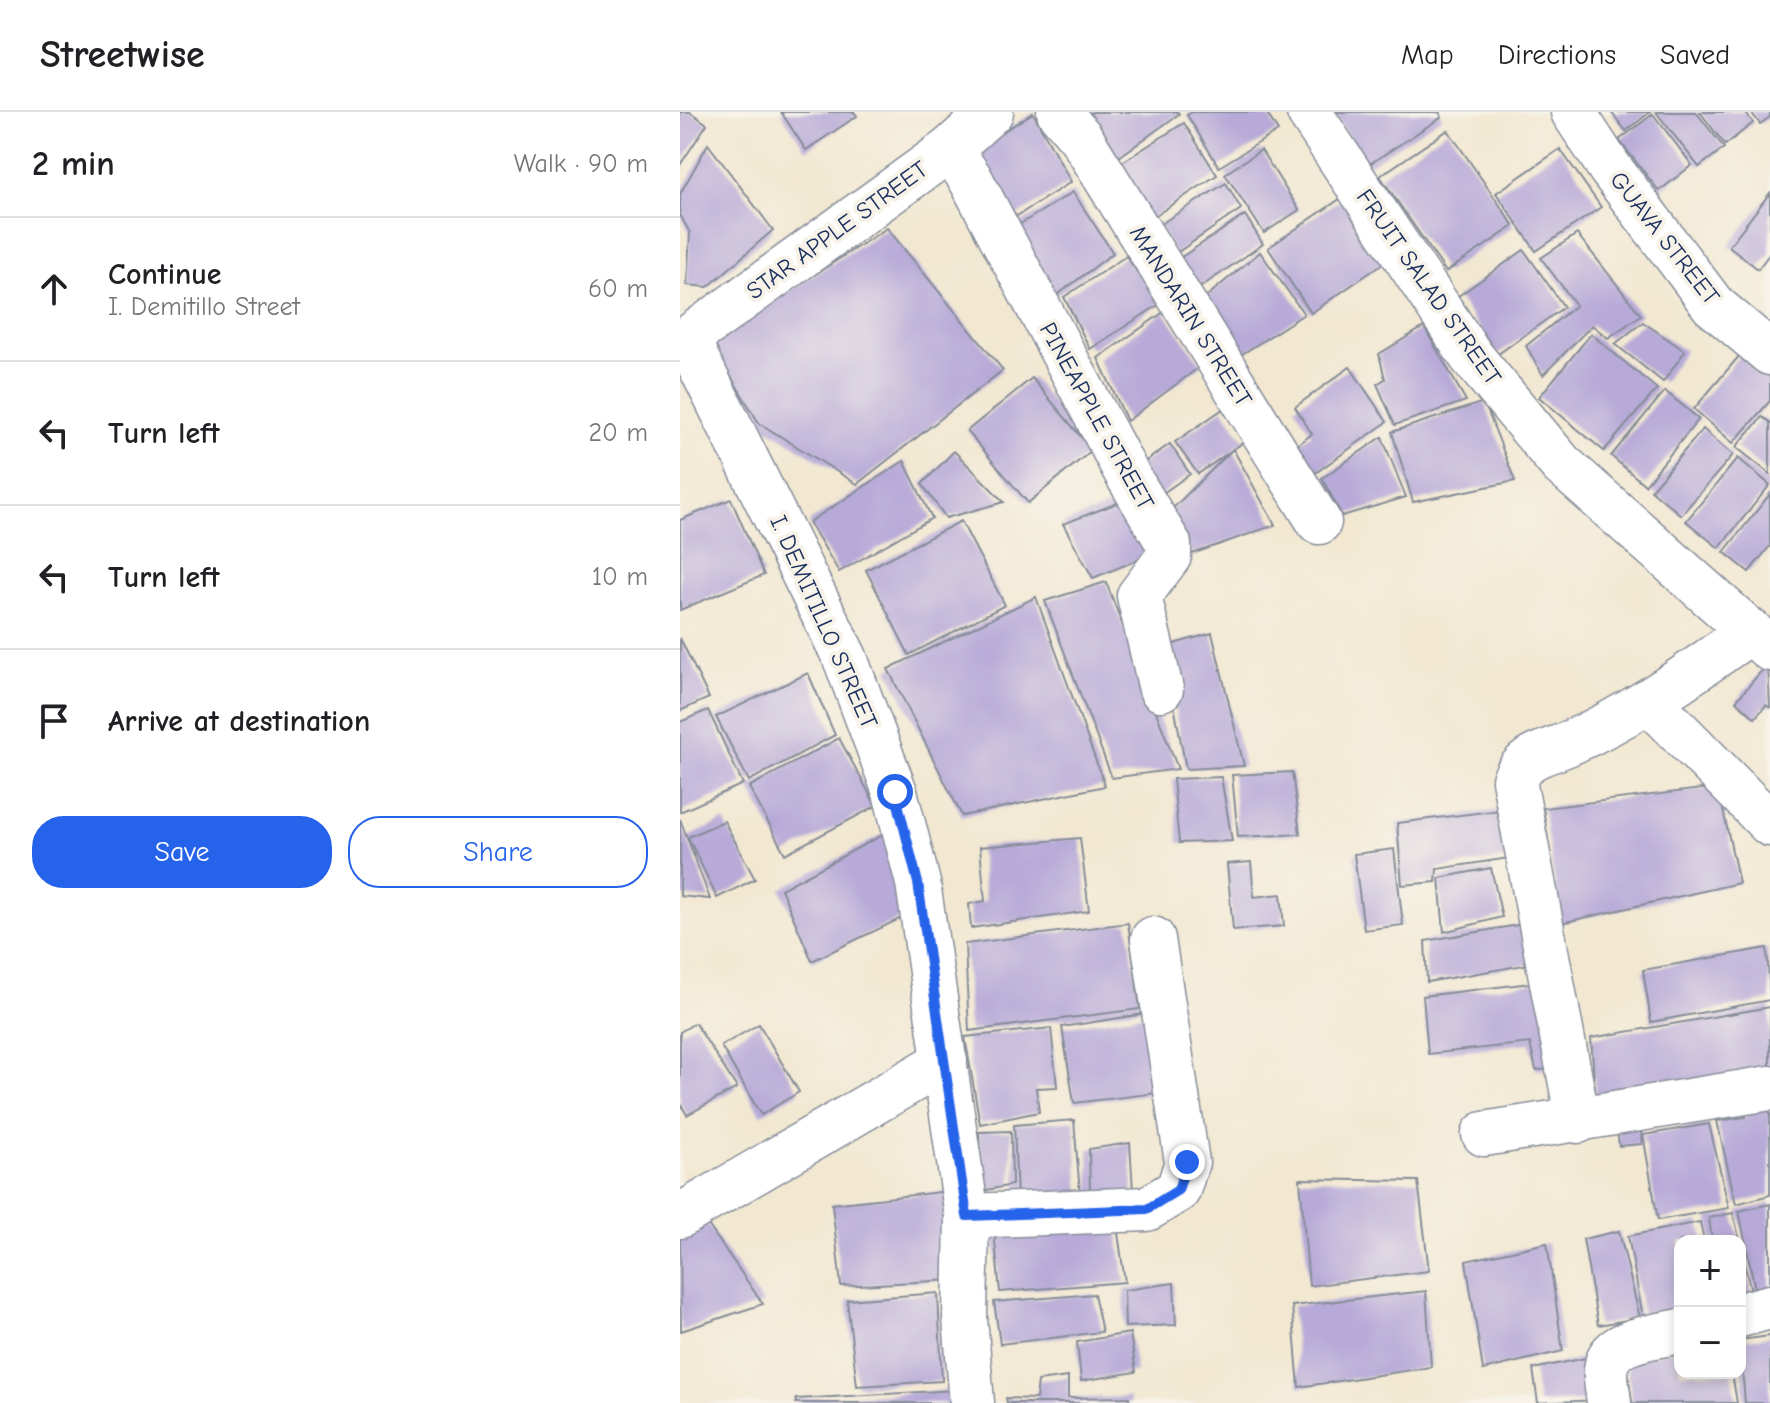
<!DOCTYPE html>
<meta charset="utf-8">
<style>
:root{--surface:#fff;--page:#f2f2f2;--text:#202124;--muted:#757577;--line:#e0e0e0;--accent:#2563eb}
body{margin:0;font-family:"Comic Neue",sans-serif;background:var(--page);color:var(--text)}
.controls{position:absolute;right:24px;bottom:24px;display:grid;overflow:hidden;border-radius:16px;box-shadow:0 4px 12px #0003}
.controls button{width:72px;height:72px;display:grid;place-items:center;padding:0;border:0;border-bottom:2px solid var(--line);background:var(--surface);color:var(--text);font:40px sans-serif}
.stop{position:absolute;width:24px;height:24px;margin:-18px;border:6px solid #2563eb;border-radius:50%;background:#fff}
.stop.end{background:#2563eb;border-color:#fff;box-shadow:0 2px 8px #0008}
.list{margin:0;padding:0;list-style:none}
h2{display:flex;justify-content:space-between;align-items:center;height:104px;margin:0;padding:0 32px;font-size:34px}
h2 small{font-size:26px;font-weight:400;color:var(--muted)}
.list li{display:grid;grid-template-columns:52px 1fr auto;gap:24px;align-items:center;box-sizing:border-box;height:144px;padding:0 32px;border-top:2px solid var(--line)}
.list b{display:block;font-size:30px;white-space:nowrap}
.list p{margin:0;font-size:26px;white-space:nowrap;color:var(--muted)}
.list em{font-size:26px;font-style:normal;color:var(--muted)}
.actions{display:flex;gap:16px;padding:24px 32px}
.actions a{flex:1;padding:18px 0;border:2px solid var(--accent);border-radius:32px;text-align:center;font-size:28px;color:var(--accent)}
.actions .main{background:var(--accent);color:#fff}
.icon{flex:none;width:44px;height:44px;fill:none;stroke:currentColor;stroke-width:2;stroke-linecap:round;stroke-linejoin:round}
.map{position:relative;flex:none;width:1090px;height:1291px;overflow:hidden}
header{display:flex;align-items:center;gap:48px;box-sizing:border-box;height:112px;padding:0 40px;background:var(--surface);border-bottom:2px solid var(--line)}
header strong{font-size:38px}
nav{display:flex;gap:44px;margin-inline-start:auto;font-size:28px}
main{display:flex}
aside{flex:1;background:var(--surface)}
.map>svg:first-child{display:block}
.building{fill:#b7aad8}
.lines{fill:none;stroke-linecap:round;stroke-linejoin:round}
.street-casing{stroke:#868c98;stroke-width:47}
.street{stroke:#fff;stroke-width:44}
.route{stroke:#2563eb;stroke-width:10}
.labels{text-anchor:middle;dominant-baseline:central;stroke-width:8;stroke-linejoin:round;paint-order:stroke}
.street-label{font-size:24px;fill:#1b2f5e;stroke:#f7f3e8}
</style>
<header>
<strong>Streetwise</strong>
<nav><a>Map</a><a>Directions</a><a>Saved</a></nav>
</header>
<main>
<aside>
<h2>2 min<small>Walk · 90 m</small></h2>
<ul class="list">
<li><svg class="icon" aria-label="ahead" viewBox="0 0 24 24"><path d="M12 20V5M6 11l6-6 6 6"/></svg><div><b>Continue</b><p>I. Demitillo Street</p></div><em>60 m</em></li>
<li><svg class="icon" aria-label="left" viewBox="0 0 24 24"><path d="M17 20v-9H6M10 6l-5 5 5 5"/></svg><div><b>Turn left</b></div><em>20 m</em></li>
<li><svg class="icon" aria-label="left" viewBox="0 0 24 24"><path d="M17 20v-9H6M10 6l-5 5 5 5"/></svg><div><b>Turn left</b></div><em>10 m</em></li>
<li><svg class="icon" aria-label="arrive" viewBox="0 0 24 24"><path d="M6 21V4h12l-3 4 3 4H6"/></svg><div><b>Arrive at destination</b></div></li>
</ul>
<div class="actions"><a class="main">Save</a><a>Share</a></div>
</aside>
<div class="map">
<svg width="1090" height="1291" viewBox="0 0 1090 1291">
<rect width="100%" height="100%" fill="#f7f3e8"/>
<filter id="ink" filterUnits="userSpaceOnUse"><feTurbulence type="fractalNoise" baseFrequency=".0125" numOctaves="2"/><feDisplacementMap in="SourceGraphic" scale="16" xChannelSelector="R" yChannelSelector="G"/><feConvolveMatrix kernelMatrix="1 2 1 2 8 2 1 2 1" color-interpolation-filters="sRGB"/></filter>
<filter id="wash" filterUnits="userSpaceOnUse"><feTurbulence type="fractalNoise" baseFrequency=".006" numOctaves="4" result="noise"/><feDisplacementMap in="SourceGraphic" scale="32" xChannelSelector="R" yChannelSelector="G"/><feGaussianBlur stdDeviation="1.8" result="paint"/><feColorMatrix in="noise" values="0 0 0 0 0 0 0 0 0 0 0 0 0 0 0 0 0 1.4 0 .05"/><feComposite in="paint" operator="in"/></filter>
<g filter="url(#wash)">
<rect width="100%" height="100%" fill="#f2e8d2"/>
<g id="blocks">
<g class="building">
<path d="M 0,0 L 10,0 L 27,12 L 0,53 Z"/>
<path d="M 101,0 L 174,0 L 177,4 L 126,38 Z"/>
<path d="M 412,0 L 498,0 L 499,2 L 432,50 L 403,6 Z"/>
<path d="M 512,0 L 586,0 L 598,19 L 539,55 L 507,3 Z"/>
<path d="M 653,0 L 759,0 L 762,5 L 688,53 Z"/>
<path d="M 931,0 L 970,0 L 946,19 Z"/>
<path d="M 976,0 L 1016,0 L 1044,36 L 1019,55 Z"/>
<path d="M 1020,0 L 1065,0 L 1073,11 L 1045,33 Z"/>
<path d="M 1071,0 L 1090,0 L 1090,5 L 1080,12 Z"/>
<path d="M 353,1 L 391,70 L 332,107 L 295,37 Z"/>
<path d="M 973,2 L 1012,53 L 979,79 L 939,28 Z"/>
<path d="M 504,11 L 537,63 L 467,109 L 436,54 Z"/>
<path d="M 768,18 L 834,114 L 766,160 L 700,64 Z"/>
<path d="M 28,32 L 93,118 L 28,175 L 7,173 L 10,121 L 0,103 L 0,82 Z"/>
<path d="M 880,37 L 921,95 L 856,139 L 816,81 Z"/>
<path d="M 581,38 L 619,98 L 584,121 L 545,62 Z"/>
<path d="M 546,71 L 561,97 L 495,142 L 479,113 Z"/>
<path d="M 393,80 L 433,141 L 376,184 L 337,114 Z"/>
<path d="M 1090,81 L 1090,141 L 1078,157 L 1049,134 Z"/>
<path d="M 663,85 L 708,148 L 631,201 L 588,136 Z"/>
<path d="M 565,103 L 583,132 L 512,181 L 494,150 Z"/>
<path d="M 207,116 L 323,258 L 177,372 L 79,311 L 30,230 Z"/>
<path d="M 897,122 L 961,203 L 928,226 L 912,213 L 863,263 L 846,234 L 896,193 L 861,146 Z"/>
<path d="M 844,138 L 884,195 L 818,242 L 777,185 Z"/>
<path d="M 580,140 L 624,202 L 556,246 L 520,190 Z"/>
<path d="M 446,144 L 480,192 L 410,237 L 384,185 Z"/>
<path d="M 484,200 L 522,253 L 447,309 L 418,246 Z"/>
<path d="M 963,210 L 1005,239 L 983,270 L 935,232 Z"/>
<path d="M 744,215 L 786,289 L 715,313 L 697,272 L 705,267 L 699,242 Z"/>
<path d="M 911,222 L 977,277 L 924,339 L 859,285 Z"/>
<path d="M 1066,236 L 1090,257 L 1090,289 L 1053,331 L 1014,297 Z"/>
<path d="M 670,255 L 707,310 L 634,362 L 616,334 L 632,322 L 615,295 Z"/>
<path d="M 352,266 L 412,338 L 348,391 L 287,319 Z"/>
<path d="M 985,279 L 1019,307 L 965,373 L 931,344 Z"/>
<path d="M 804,290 L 835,369 L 733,390 L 712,320 Z"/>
<path d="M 543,297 L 565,329 L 518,362 L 495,330 Z"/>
<path d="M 1082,305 L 1090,310 L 1090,362 L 1056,335 Z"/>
<path d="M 1023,317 L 1053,343 L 1001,403 L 971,378 Z"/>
<path d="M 702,325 L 726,385 L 662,404 L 642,366 Z"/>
<path d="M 490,332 L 510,362 L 476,386 L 459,354 Z"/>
<path d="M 553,337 L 595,413 L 512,442 L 489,400 Z"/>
<path d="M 274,339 L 324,390 L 266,406 L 242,372 Z"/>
<path d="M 1058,346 L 1090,373 L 1039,436 L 1006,409 Z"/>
<path d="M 224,349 L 252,406 L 159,460 L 129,410 Z"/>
<path d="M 1090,382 L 1090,434 L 1069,460 L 1044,440 Z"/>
<path d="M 51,387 L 84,463 L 0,498 L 0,408 Z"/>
<path d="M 445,388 L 475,441 L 413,466 L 383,412 Z"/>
<path d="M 281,409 L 325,493 L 229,543 L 186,458 Z"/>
<path d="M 426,470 L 498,657 L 432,666 L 365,489 Z"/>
<path d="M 356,485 L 425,674 L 282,704 L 208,557 Z"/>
<path d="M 532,521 L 564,654 L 506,657 L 483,535 Z"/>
<path d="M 0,526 L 29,586 L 0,599 Z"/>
<path d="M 1088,551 L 1090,596 L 1086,593 L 1075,606 L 1056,589 Z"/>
<path d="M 128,561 L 155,623 L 69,669 L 36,605 Z"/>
<path d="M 28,598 L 63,672 L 0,700 L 0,610 Z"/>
<path d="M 159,626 L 196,694 L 105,742 L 69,675 Z"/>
<path d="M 612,660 L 620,722 L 558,725 L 552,663 Z"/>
<path d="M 541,665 L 552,729 L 499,731 L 493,667 Z"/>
<path d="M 1038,675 L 1059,771 L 881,811 L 863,696 Z"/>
<path d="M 828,697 L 836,745 L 757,757 L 756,770 L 722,773 L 717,711 Z"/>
<path d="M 0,708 L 0,707 L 30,787 L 0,784 Z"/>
<path d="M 44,709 L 75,767 L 37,786 L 8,725 Z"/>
<path d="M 204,722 L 232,801 L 132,849 L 101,777 Z"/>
<path d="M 400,726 L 409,799 L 291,816 L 289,792 L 305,789 L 300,735 Z"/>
<path d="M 714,737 L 723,813 L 684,818 L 674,742 Z"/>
<path d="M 571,750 L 574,785 L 601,782 L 604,814 L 553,818 L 547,752 Z"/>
<path d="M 811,756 L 822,805 L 764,820 L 759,766 Z"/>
<path d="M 448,811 L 460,897 L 289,919 L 285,832 Z"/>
<path d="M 844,812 L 850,852 L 747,870 L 745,829 Z"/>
<path d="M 1087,836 L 1090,888 L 971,910 L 963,858 Z"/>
<path d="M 859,870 L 875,957 L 856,958 L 850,931 L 748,942 L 743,884 Z"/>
<path d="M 1090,895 L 1090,954 L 916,993 L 911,926 Z"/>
<path d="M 465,902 L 478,981 L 394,991 L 382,915 Z"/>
<path d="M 15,911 L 57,976 L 7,1003 L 0,991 L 0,920 Z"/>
<path d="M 79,912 L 119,980 L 81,1003 L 41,934 Z"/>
<path d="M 371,916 L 377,975 L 356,976 L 359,1000 L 300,1012 L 285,925 Z"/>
<path d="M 1090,987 L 1090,1083 L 1056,1092 L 1037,1009 L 1066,1005 L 1064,991 Z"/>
<path d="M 960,1004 L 962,1032 L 939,1034 L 936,1008 Z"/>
<path d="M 394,1008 L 400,1082 L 337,1086 L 334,1013 Z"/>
<path d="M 1029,1012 L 1049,1096 L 978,1108 L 963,1023 Z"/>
<path d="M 331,1019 L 332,1073 L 302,1079 L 299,1020 Z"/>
<path d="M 450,1031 L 453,1079 L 410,1083 L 409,1037 Z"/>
<path d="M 620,1067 L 738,1069 L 749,1159 L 629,1174 Z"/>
<path d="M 269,1079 L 273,1168 L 161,1174 L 152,1092 Z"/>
<path d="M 1090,1092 L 1090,1183 L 1077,1187 L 1059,1099 Z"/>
<path d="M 1053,1101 L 1060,1129 L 1032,1129 L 1029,1106 Z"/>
<path d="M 24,1107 L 83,1192 L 1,1219 L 0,1122 Z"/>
<path d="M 1020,1110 L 1024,1129 L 1000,1129 L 1000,1198 L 963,1205 L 948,1124 Z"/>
<path d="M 437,1114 L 445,1170 L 320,1180 L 314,1119 Z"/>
<path d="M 939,1119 L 960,1206 L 918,1213 L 903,1127 Z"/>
<path d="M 867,1131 L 883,1239 L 803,1258 L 786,1149 Z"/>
<path d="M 1060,1137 L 1073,1186 L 1060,1188 Z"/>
<path d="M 494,1171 L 496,1213 L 445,1215 L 444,1178 Z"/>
<path d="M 746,1179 L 751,1255 L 619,1275 L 612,1194 Z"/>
<path d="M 258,1181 L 262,1269 L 177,1274 L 167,1188 Z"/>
<path d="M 414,1182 L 422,1220 L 320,1232 L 314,1190 Z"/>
<path d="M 450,1221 L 456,1260 L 401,1269 L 397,1230 Z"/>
<path d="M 1090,1224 L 1090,1291 L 1065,1291 L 1060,1228 Z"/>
<path d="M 1000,1237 L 1000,1261 L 1052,1261 L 1057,1291 L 952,1291 L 946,1248 Z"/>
<path d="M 910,1245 L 918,1288 L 858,1291 L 853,1257 Z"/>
<path d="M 388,1265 L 388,1286 L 449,1285 L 450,1291 L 327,1291 L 326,1286 L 356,1287 L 358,1269 Z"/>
<path d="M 276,1278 L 277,1291 L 116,1291 L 116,1287 Z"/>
</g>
</g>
</g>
<g filter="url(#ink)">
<use href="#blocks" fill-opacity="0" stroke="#868c98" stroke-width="2"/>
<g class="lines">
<g class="street-casing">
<g id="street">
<path d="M 379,0 L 401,26 L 639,410"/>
<path d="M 629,0 L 791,244 L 881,352 L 1090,537"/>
<path d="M 893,0 L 929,55 L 1033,193 L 1090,241"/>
<path d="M 270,37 L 290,66 L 448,364 L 489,432 L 489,444 L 459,484 L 481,577"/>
<path d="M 7,227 L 165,546 L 215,680 L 238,771 L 287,1104 L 285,1206 L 292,1291"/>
<path d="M 0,232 L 270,37 L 311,0"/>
<path d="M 970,590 L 1090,712"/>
<path d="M 898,1009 L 834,668 C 844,643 864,642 887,632 C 954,603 1011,561 1071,519"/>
<path d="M 804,1022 L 1090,976"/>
<path d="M 0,1104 L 265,949"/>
<path d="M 287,1104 L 467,1097 L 498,1078 L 507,1050 L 473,827"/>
<path d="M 1060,1203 L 1090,1195"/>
<path d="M 929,1291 C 928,1279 924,1264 927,1252 C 931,1227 980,1224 1000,1219"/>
</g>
</g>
<use href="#street" class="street"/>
</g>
</g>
<g class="lines" filter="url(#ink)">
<path class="route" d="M 215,680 L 238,771 L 287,1104 L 467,1097 L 498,1078 L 507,1050"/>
</g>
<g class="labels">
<g class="street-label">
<text transform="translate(157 118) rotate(-36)">STAR APPLE STREET</text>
<text transform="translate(985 126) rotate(52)">GUAVA STREET</text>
<text transform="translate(749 175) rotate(55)">FRUIT SALAD STREET</text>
<text transform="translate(511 204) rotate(58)">MANDARIN STREET</text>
<text transform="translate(417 304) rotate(61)">PINEAPPLE STREET</text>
<text transform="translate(144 510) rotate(66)">I. DEMITILLO STREET</text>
</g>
</g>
</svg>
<div class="controls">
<button>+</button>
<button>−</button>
</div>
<div class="stop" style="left:215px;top:680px"></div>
<div class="stop end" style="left:507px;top:1050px"></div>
</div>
</main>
